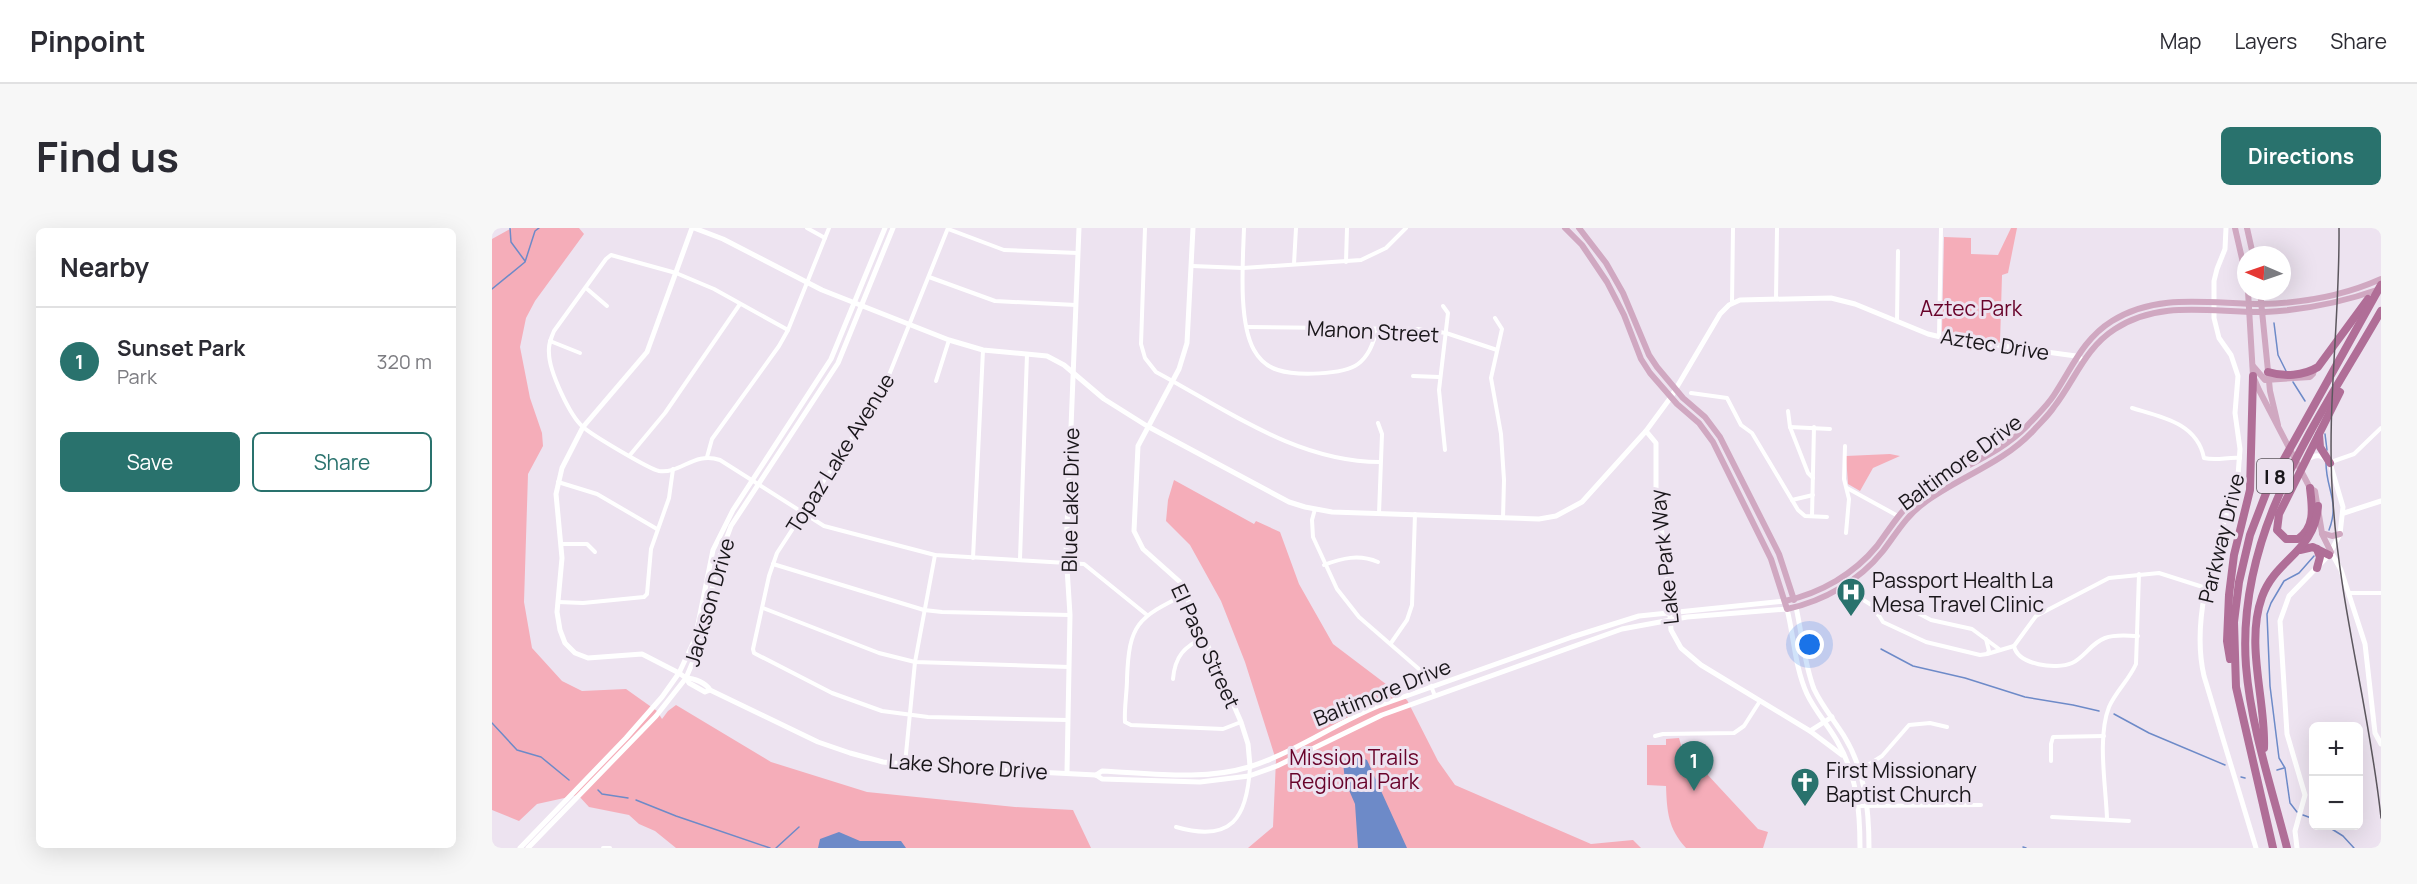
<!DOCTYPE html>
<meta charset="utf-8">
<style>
:root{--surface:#fff;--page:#f7f7f7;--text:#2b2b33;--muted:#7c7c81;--line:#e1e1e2;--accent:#29726d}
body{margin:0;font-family:Manrope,sans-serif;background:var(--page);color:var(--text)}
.controls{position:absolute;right:18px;bottom:18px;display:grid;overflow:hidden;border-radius:9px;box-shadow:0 6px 24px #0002}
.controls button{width:54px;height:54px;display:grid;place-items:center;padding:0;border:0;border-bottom:2px solid var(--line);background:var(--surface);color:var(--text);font:30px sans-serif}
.compass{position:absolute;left:1745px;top:18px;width:54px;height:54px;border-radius:50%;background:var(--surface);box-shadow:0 6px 24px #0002;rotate:272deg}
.you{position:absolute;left:1318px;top:417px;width:21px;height:21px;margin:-15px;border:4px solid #fff;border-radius:50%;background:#1a73e8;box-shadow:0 0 0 9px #1a73e833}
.badge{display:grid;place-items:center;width:39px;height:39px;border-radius:50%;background:var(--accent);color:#fff;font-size:20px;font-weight:700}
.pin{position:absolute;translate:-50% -50px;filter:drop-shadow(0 2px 3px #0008)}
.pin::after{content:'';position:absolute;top:32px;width:21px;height:18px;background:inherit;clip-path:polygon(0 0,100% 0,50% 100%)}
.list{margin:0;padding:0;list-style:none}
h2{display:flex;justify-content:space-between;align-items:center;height:78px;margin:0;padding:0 24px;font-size:26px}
h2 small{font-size:20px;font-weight:400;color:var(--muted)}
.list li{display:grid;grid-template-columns:39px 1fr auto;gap:18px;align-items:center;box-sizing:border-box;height:108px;padding:0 24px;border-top:2px solid var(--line)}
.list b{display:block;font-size:22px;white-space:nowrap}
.list p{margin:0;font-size:20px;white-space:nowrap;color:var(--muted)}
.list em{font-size:20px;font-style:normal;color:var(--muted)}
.actions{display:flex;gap:12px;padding:18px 24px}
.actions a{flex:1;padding:14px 0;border:2px solid var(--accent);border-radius:9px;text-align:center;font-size:21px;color:var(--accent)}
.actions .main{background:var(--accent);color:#fff}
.map{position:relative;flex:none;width:1889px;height:620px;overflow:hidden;border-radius:9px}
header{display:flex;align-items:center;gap:36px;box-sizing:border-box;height:84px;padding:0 30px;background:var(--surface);border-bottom:2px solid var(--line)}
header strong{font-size:28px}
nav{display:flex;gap:33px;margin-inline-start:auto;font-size:21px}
.intro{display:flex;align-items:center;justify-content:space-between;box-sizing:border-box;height:144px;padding:0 36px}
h1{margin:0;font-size:42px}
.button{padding:15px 27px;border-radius:9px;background:var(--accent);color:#fff;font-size:21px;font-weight:700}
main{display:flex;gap:36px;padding:0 36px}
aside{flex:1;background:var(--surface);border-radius:9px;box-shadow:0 6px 24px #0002}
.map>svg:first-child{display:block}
.green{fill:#f5adb9}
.water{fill:#6d8ac8}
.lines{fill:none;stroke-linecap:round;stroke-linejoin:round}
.stream{stroke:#6d8ac8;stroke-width:1.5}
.minor{stroke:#fff;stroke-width:4}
.tertiary{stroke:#fff;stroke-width:5}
.secondary{stroke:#fff;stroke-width:5}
.primary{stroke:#d0a8c1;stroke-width:6}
.motorway{stroke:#b06e97;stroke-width:8}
.tram{stroke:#5c575e;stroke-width:1.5}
.labels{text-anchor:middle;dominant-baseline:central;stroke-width:6;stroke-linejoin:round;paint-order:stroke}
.shield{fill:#ede3f0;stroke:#59545a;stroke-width:1.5}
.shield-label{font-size:20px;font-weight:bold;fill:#19161a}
.park-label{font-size:21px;fill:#68032a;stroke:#ede3f0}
.street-label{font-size:21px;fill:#19161a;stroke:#ede3f0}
.poi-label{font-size:21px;fill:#19161a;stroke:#ede3f0;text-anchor:start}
</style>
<header>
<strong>Pinpoint</strong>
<nav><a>Map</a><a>Layers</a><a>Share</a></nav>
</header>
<div class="intro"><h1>Find us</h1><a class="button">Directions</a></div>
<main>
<aside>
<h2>Nearby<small></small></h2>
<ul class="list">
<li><span class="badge">1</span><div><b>Sunset Park</b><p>Park</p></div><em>320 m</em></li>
</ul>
<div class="actions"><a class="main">Save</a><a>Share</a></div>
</aside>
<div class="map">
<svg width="1889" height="620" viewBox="0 0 1889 620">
<rect width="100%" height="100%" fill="#ede3f0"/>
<g class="green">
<path d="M 20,0 L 87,0 L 92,6 L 43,73 L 34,90 L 28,119 L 38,170 L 50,205 L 51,218 L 36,246 L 32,374 L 40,420 L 70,453 L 90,463 L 134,461 L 165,483 L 170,491 L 176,483 L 184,477 L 279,534 L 375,564 L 523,579 L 581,582 L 599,620 L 184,620 L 163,603 L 147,596 L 137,587 L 97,579 L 86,567 L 45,576 L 27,593 L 0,582 L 0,11 Z"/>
<path d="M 1519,0 L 1525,0 L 1516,45 L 1510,47 L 1508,115 L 1453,106 L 1450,103 L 1452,9 L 1479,10 L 1479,26 L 1506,27 Z"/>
<path d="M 1398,226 L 1408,228 L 1381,240 L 1368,263 L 1356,256 L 1354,228 Z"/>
<path d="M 682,252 L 762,296 L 764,293 L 788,304 L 807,356 L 841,416 L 915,472 L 946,533 L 963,557 L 1099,616 L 1141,612 L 1149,620 L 756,620 L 781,599 L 784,532 L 753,434 L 729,373 L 698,317 L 674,293 L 676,272 Z"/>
<path d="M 1187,510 L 1195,538 L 1200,530 L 1266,601 L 1276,604 L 1271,620 L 1194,620 C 1176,600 1175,584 1174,558 L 1155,557 L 1155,517 L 1174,517 L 1174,511 Z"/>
</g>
<g class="water">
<path d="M 859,525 L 875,532 L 915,620 L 866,620 L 863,576 L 853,553 L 851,534 Z"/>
<path d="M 347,604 L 368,613 L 409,613 L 414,620 L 326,620 L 328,611 Z"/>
</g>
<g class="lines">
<g class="stream">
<path d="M 18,0 L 19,14 L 33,33"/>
<path d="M 0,61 L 33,34 L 43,3 L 47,0"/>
<path d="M 1778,63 L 1779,65"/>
<path d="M 1782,95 L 1786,127 L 1794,143"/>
<path d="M 1801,154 L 1813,173"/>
<path d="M 1833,206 L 1835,222"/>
<path d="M 1834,235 C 1834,262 1848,273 1837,302"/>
<path d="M 1389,421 L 1421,438 L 1473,450 L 1533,469 L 1581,477 L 1607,483"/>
<path d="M 1622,486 L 1657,505 L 1733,537"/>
<path d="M 0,495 L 25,522 L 49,529 L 77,552"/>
<path d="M 1785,542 L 1792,540"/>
<path d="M 1749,549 L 1753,550"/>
<path d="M 106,562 L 110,566 L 136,570"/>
<path d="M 144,572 L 184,588 L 278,620"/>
<path d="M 1805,584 L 1798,575 L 1793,540 L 1787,530 L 1778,458 L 1775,386 L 1779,375 L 1792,353 L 1807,345 L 1822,328"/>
<path d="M 1811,587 L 1822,591"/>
<path d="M 1835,598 L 1851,608 L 1862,620"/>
<path d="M 1531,619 L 1534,620"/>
<path d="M 284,620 L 307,599"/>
</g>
<g class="minor">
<path d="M 315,0 L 333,10"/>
<path d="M 456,0 L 391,162 L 285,325 L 277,348 L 261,421 L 262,425 L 340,465 L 390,483 L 436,489 L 576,492"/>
<path d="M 653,0 L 649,116 L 653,130 L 664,144 C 735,182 805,234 888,234"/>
<path d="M 752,0 C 751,32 746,94 762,122 C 767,131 776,139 786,142 C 804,148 851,147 866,136 C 878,127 881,114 886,100"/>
<path d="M 456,1 L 512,22 L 586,25"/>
<path d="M 854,34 L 855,0"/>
<path d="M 802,36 L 804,0"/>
<path d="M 700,38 L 751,40 L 869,32 L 894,20 L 914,0"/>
<path d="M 437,49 L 503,73 L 584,77"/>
<path d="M 94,60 L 115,78"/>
<path d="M 1284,71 L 1285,0"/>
<path d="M 1240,75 L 1241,0"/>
<path d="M 951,78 L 956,85 L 947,162 L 953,222"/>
<path d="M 1003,90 L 1010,101 L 999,150 L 1009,206 L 1012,252 L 1011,290"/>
<path d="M 1405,93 L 1406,23"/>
<path d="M 756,99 L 926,101 L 954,105 L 1005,122"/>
<path d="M 296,102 L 222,61 L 184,45 L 119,27 L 114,31 L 62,103 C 59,110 56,117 57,125 C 57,143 78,188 91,199 C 100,207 157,241 167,243 C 189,246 202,223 228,232 L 332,298 L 443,327 L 592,336 L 655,387"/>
<path d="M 1447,108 L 1449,0"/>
<path d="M 58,113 L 88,125"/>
<path d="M 921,148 L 947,149"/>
<path d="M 444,153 L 457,112"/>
<path d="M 1199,165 L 1235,170 L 1249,197 L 1260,205 L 1306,282 L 1313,288 L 1335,289"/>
<path d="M 1640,180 C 1670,189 1705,195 1712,230 C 1725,233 1735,229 1748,230"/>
<path d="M 1296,183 L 1298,199 L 1316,245 L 1321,250"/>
<path d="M 886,195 L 890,206 L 887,286"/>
<path d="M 1298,199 L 1338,201"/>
<path d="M 1353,218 L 1352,251 L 1357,271 L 1354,305"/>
<path d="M 138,227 L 173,185 L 248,76"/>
<path d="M 215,229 L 220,211 L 287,118 L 296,102 L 337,0"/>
<path d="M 1839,234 L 1862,226 L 1889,200"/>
<path d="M 66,254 L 105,266 L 165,301"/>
<path d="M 1355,260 L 1406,288"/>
<path d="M 1300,272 L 1321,267"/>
<path d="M 823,281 L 820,292 L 821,309 L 845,361 L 867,389 L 935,448 L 943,468"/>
<path d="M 1320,288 L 1322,199"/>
<path d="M 70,316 L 95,316 L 103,324"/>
<path d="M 481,330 L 491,122"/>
<path d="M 528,331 L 535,126"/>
<path d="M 281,336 L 432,382 L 450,384 L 578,387"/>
<path d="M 832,337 C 850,330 867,326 886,334"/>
<path d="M 1349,350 L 1357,363 L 1381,378 L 1391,394 L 1434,414 L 1488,427 L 1495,426 L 1497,423 L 1494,411"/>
<path d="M 1857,365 L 1889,365"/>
<path d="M 694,366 C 645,390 637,396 635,451 C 635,465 632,480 633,494 L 639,497 L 731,501 L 749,494"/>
<path d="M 66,374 L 91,375 L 152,369 L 155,366 L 159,321 L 177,270 L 181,241"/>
<path d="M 271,380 L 387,425 L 423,434 L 577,439"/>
<path d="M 1386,387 L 1389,377 L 1401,372 L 1439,392 L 1480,401 L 1507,421"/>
<path d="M 899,415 L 915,392 L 920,377 L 923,286"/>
<path d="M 1522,418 C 1526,437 1564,442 1580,435 C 1593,429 1599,415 1613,410 C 1624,406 1635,408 1646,408"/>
<path d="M 1495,426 L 1522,418 L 1544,388 L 1617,350 L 1667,345 L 1714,360"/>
<path d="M 681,451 C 683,428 692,419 712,409"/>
<path d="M 1163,508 L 1171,506 L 1242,505 L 1252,498 L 1268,473"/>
<path d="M 1559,533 L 1559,516 L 1561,509 L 1612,508"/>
<path d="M 413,536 L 423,434 L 443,327"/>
<path d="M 1368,542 L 1390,528 L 1417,497 L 1438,495 L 1455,499"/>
<path d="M 1367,578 L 1489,577"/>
<path d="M 1560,589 L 1637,593"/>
<path d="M 1615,591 C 1614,558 1605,510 1617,479 C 1624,463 1637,452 1644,436 L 1647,346"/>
<path d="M 684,599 C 740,615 755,590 758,539"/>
<path d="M 111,620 L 118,620"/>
</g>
<g class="tertiary">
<path d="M 202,0 L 231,11 L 330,62 L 457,112 L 491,122 L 555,128 L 572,137 L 612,171 L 655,198 L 797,274 L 813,279 L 840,284 L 1047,291 L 1064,288 L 1090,274 L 1154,203 L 1179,169 L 1228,86 L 1237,77 L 1248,72 L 1339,70 L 1363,76 L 1436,106 L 1453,110 L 1584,128 L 1589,131"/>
<path d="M 701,0 L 695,115 L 687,141 L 646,218 L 642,303 L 651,321 L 688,354 L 749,494 L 756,516 L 758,538"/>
<path d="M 1734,0 L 1733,21 L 1725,41 L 1722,53 L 1722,90 L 1727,110 L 1739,127 L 1746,148 L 1743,185 L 1748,221 L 1746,248 C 1728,310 1697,383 1712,448 L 1764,620"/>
<path d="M 1154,203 L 1164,215 L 1164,265 L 1174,333 L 1179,402 L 1189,420 L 1209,437 L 1318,503 L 1340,489"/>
<path d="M 1852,285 L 1889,273"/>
<path d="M 1839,324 L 1849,342 L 1873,416 L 1883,505 L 1889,516"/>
<path d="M 187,445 L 150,426 L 96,430 L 83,425 L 73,415 L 68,402 L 65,384 L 70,330 L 64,266 L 70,240 L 91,199 L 155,124 L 200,0"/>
<path d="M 575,544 L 578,387 L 574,324 L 587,0"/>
<path d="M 1805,620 L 1803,603 L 1813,567 L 1795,506 L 1788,393 L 1797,368 L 1837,327 L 1848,306 L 1851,279 L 1838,235 C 1831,227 1824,225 1815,232"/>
</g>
<g class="secondary">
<path d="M 1304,379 C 1310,406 1312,435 1322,461 C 1330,478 1342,492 1352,508 C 1373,542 1377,581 1377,620"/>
<path d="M 187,445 L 194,450 L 197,455 L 213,464 L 218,462 L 326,514 L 358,525 L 391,534 L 443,539 L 604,547 L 610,551 L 708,554 L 757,548 L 785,538 L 890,487 L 1130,401 L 1195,389 L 1295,381 C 1302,409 1303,440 1315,466 C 1323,483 1336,497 1345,513 C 1365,547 1368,582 1368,620"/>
<path d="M 194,450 C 202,450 214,455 218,462"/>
<path d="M 1318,503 L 1350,527"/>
<path d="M 604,547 L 610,543 C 657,545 711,553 757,539 C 802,525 842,496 886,478 L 1080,409 L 1147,388 L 1293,373"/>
<path d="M 28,620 L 134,510 L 170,469 L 187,445 L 203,411 L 221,322 L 241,282 L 339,131 L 393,0"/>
<path d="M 36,620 L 164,488 L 194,450 L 210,412 L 225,336 L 239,298 L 346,135 L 401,0"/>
</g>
<g class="primary">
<path d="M 1073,0 L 1090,17 L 1115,54 L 1132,87 L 1149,131 L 1158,145 L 1185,176 L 1207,195 L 1221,214 L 1279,331 L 1295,381 C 1332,373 1367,353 1391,323 C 1404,306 1414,288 1432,275 C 1467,249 1510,236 1541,203 C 1548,195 1556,188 1562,179 C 1583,152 1593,120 1623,101 C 1669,71 1721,85 1773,84 C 1813,82 1851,74 1888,61"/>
<path d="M 1087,0 L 1114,35 L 1131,65 L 1157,127 L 1165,139 L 1191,170 L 1213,189 L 1228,209 L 1287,326 L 1302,372"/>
<path d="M 1743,0 L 1754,48"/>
<path d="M 1755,0 L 1761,27"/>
<path d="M 1756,63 L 1761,148 L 1767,162 L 1818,260 L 1823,263 L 1830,305 L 1840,308 L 1848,306"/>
<path d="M 1768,63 L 1778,163 L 1786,197"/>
<path d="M 1761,138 L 1773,152 L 1818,149 L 1821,146 L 1822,142"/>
<path d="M 1830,306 L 1839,324"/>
<path d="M 1293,373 C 1329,365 1362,346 1385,318 C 1399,299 1410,280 1429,266 C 1463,240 1505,229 1535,198 C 1544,188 1555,178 1562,167 C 1580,140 1591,111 1620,93 C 1666,64 1719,76 1770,76 C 1812,75 1851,68 1889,51"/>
</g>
<g class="motorway">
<path d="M 1776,144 C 1792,149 1811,148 1826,139 L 1876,71"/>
<path d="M 1827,207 L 1828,219 L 1838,235"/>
<path d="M 1818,260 C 1820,278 1824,299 1806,311 L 1794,311 L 1785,302 L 1787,286 L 1848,164"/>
<path d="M 1825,321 L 1828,329 L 1825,340"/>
<path d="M 1808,322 L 1821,319 L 1837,327"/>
<path d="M 1738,431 L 1735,413 L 1737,367 L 1742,327 L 1758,262 L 1761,148"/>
<path d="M 1772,520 C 1774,473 1753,416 1770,369 C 1783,331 1823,324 1826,278"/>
<path d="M 1781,620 L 1744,459 L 1742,394 L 1747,354 L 1758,307 L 1776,260 L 1889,57"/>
<path d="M 1795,620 C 1780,561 1759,500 1754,438 C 1744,303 1825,195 1889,83"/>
</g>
<path class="tram" d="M 1847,0 C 1848,91 1834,183 1841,274 C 1848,380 1878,484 1889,590"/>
</g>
<defs>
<g id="hospital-pin" transform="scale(1.5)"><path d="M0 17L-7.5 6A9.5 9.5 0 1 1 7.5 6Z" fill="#29726d" stroke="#ede3f0"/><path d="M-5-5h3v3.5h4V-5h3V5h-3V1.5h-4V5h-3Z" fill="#fff"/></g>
<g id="church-pin" transform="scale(1.5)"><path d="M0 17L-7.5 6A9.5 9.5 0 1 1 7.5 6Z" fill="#29726d" stroke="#ede3f0"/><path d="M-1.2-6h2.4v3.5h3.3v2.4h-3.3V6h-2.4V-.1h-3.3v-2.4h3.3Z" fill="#fff"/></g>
</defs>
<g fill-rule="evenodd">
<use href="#hospital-pin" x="1359" y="364"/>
<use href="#church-pin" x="1313" y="554"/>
</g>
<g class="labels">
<rect class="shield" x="1765" y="231" width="36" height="34" rx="4.5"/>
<g class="shield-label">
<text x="1783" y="248">I 8</text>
</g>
<g class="park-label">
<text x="1479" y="80">Aztec Park</text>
<text x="862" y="529">Mission Trails<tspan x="862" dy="24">Regional Park</tspan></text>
</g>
<g class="street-label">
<text transform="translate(881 103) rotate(3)">Manon Street</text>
<text transform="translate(1503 116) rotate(9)">Aztec Drive</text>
<text transform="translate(348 225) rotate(-58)">Topaz Lake Avenue</text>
<text transform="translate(1468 234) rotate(-36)">Baltimore Drive</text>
<text transform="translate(578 272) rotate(-89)">Blue Lake Drive</text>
<text transform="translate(1729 310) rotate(-76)">Parkway Drive</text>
<text transform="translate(1172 329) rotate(-96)">Lake Park Way</text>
<text transform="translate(217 374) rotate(-74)">Jackson Drive</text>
<text transform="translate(714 418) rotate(65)">El Paso Street</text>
<text transform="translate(890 464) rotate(-22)">Baltimore Drive</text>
<text transform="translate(476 538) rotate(4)">Lake Shore Drive</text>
</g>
<g class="poi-label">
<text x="1380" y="352">Passport Health La<tspan x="1380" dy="24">Mesa Travel Clinic</tspan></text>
<text x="1334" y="542">First Missionary<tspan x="1334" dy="24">Baptist Church</tspan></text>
</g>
</g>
</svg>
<div class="controls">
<button>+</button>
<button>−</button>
</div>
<svg class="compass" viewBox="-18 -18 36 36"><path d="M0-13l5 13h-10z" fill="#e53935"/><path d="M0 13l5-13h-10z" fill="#7c7c81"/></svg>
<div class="you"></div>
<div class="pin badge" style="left:1202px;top:563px">1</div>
</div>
</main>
